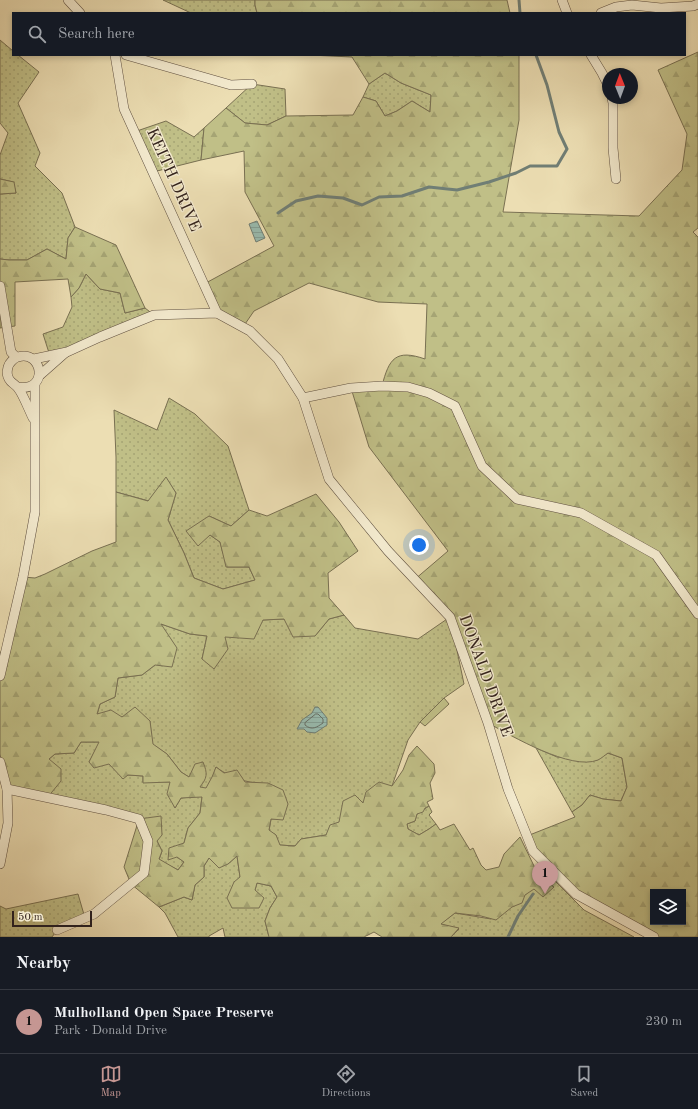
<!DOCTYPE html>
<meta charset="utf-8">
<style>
:root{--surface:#171b24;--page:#242831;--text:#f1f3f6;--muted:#9ea1a6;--line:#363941;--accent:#c59692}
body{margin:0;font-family:"Old Standard TT",serif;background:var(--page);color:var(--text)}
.controls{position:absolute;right:12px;bottom:12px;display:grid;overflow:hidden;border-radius:0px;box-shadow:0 2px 6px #0003}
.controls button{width:36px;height:36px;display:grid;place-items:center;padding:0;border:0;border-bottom:1px solid var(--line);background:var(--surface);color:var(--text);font:20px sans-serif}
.compass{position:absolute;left:602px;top:68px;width:36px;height:36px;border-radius:50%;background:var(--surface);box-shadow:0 2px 6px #0003;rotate:359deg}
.scale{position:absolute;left:12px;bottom:10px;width:80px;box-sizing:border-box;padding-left:4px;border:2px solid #32221c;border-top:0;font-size:11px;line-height:14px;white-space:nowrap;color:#32221c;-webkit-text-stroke:3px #f3eace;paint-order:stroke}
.you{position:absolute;left:419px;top:545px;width:14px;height:14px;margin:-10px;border:3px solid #fff;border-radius:50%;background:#1a73e8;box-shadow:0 0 0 6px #1a73e833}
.badge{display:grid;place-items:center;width:26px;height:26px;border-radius:50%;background:var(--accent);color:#111;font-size:13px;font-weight:700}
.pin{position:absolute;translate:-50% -33px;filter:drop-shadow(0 1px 2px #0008)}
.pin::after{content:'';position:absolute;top:21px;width:14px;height:12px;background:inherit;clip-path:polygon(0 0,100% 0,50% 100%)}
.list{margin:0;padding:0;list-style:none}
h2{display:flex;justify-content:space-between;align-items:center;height:52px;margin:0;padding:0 16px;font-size:17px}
h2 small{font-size:13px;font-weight:400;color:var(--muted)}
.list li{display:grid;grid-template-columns:26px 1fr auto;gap:12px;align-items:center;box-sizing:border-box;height:64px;padding:0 16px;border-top:1px solid var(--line)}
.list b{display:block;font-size:15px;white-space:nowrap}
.list p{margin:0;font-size:13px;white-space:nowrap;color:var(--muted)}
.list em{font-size:13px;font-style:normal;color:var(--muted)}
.icon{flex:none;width:22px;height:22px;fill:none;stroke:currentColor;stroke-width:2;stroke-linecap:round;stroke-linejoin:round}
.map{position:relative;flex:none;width:698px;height:937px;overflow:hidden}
.search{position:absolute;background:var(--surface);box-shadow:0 2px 6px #0003;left:12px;right:12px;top:12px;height:44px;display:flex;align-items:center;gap:10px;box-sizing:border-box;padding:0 14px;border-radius:0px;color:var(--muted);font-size:15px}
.sheet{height:116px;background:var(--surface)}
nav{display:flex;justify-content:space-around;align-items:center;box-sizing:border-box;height:56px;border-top:1px solid var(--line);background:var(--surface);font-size:11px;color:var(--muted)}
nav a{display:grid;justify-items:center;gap:2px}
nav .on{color:var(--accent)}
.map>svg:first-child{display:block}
.grass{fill:url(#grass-dots);stroke:#797052}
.forest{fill:url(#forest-firs);stroke:#797052;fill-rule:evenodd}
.garden{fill:#c0bf87;stroke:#797052}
.water{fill:url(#water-rules);stroke:#707e75}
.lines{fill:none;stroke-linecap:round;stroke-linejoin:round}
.shore{stroke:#666f66;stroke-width:1}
.stream{stroke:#707e75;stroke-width:3}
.minor-casing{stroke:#605142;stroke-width:10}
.minor{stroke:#f3eace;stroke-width:9}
.labels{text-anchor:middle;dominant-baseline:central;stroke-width:3;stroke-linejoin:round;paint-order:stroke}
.street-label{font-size:16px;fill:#32221c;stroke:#f3eace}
</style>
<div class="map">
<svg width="698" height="937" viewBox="0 0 698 937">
<defs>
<pattern id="grass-dots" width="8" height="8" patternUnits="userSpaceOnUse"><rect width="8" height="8" fill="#c0bf87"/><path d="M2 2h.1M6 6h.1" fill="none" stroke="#a5a474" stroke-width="1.8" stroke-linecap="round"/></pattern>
<pattern id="forest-firs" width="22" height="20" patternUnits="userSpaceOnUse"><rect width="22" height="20" fill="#c0bf87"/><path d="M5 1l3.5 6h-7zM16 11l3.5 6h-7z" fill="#a5a474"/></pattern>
<pattern id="water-rules" width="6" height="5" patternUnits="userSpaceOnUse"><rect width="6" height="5" fill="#99bcb0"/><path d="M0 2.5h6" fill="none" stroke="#84a197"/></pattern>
</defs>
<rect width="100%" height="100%" fill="#ecdeb3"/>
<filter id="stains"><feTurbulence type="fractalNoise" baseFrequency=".005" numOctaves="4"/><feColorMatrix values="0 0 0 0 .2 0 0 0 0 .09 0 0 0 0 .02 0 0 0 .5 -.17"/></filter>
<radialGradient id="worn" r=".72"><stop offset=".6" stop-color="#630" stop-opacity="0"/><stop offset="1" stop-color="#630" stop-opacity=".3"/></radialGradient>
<g class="grass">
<path d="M 163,0 L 255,0 L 255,5 L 257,13 L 191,13 Z"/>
<path d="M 0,40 L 13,51 L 13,55 L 18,55 L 39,72 L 18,103 L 40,153 L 35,166 L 62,193 L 75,227 L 68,238 L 66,259 L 47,249 L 27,260 L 9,260 L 0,259 L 0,194 L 16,193 L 13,182 L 0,179 L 0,155 L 8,133 L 0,123 Z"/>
<path d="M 385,73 L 401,83 L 431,95 L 430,112 L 412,101 L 397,111 L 385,116 L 376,101 L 363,97 L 369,84 Z"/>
<path d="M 252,84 L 285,89 L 286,116 L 267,125 L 245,123 L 226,108 Z"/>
<path d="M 166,121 L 194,137 L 204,128 L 201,160 L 153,172 L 134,132 Z"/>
<path d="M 86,274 L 100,289 L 120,293 L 125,313 L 145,308 L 154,315 L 50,356 L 43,334 L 63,327 L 72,307 L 71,297 L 79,288 Z"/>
<path d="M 169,398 L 195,414 L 228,446 L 249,510 L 231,526 L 209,516 L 210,535 L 220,542 L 227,567 L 249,567 L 255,580 L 223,589 L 194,578 L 184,553 L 168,520 L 176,493 L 166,478 L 149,501 L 116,492 L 116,457 L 114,410 L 157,430 Z"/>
<path d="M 344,615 L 355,628 L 418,639 L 450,617 L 464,684 L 444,698 L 420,722 L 408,740 L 392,786 L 363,803 L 339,822 L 326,835 L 301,839 L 295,846 L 279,845 L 276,835 L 269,831 L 271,819 L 283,819 L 256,783 C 241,781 228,776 216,767 L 213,777 L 206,789 L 199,787 L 189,777 L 181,772 L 167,754 L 152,744 L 150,721 L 122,717 L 97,715 L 100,704 L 115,697 L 118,678 L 142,675 L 155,665 L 161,624 L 190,634 L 207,636 L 202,659 L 225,637 L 263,620 L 284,619 L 315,636 L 329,619 Z"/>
<path d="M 81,742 L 100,742 L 89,762 L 109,763 L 128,775 L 143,776 L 143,782 L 171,782 L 175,808 L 181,798 L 202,796 L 200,813 L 188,828 L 184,843 L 177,857 L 184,862 L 178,870 L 159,860 L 162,851 L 157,841 L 139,819 L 47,798 L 49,759 L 55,754 L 74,753 Z"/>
<path d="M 536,748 L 557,757 L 597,760 L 608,753 L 622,758 L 627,787 L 621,801 L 603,799 L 590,795 L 582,805 L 572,812 Z"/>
<path d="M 429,806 L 432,812 L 429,815 L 436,824 L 429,829 L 419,835 L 408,829 L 407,824 L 415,821 L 417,814 Z"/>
<path d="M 237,856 L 240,877 L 255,890 L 257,883 L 271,886 L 277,897 L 270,908 L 265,921 L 269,937 L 225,937 L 223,928 L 209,936 L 209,937 L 178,937 L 165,913 L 159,907 L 184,897 L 192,900 L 195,885 L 204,877 L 204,866 L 209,858 L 228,864 Z"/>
<path d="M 548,874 L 584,910 L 634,937 L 451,937 L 459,929 L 440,924 L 455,913 L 491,919 Z"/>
<path d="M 78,894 L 85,918 L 57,930 L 52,937 L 0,937 L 0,906 L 6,909 Z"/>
</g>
<g class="forest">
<path d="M 255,0 L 507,0 L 510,13 L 257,13 L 255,5 Z"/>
<path d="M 698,52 L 698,228 L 693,232 L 698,237 L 698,937 L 654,937 L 576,894 L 533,851 L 527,836 L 575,817 L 572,812 L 582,805 L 590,795 L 603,799 L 621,801 L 627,787 L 622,758 L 608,753 C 605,755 602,758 598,760 C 571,771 512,736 488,723 L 450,617 L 414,580 L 448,551 L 369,447 L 351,388 L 382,386 C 389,358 396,349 425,359 L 427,304 L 378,302 L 309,283 L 254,311 L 243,327 L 217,313 L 204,284 L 274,246 L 245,192 L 244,151 L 201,160 L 204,128 L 226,108 L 245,123 L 267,125 L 286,116 L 353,115 L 363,97 L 376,101 L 385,116 L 397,111 L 412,101 L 430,112 L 431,95 L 401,83 L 385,73 L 369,84 L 352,57 L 310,55 L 519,55 L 519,120 L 503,212 L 639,216 L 682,170 L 687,134 L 658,70 ZM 653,892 L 683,892 L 683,922 L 653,922 Z"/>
<path d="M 0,179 L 14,182 L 16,193 L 0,194 Z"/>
<path d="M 75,227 L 116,245 L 145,308 L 125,313 L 120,293 L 100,289 L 86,274 L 79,288 L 71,297 L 68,279 L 15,282 L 15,326 L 0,328 L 0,259 L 9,260 L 27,260 L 47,249 L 66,259 L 68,238 Z"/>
<path d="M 166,477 L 176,493 L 168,520 L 184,553 L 194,578 L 223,589 L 255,580 L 249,567 L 226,567 L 220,542 L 210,535 L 198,546 L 186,531 L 209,516 L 231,526 L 249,510 L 267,516 L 316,494 L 339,522 L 358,551 L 328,573 L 329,598 L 344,615 L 329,619 L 315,636 L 293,637 L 284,619 L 263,620 L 254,639 L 225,637 L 228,649 L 214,669 L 202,659 L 207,636 L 190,634 L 161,624 L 177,648 L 172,667 L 155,665 L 142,675 L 118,678 L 115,697 L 100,704 L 97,714 L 111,710 L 122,717 L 135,707 L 150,721 L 153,744 L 167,754 L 181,772 L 189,777 L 195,764 L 203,762 C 208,774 207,778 200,787 L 206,788 L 212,777 L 216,767 L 224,773 L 237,770 L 245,782 L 268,783 L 283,790 L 288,804 L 283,820 L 271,819 L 269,830 L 276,835 L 280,845 L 295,846 L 301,839 L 326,835 L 330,825 L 339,822 L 343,801 L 355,795 L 363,803 L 366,792 L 379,782 L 392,786 L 403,770 L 409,755 L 417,746 L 434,764 L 435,773 L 430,783 L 433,799 L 427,802 L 429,806 L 425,808 L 423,812 L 417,814 L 415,821 L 407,824 L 408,829 L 419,835 L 429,829 L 436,824 L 440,830 L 454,824 L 470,850 L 473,848 L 481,865 L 486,870 L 499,867 L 504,854 L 520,837 L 535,868 L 542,878 L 554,887 L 543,897 L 534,889 L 525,895 L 522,903 L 512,907 L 496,920 L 481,916 L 455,913 L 441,924 L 459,928 L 451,937 L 382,937 L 374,932 L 364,937 L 269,937 L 265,921 L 270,908 L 277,897 L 271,886 L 257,883 L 255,890 L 264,898 L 259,908 L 232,908 L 227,898 L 234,882 L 240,877 L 237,856 L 228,864 L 219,868 L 209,858 L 204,866 L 204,877 L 195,885 L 192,900 L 184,897 L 159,907 L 131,884 L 124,867 L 139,819 L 161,816 L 162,835 L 157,841 L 162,851 L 159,859 L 178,870 L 184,862 L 177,857 L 168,860 L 169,848 L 184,843 L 188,828 L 200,813 L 202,797 L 181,798 L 175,808 L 167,794 L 170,782 L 143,783 L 143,776 L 128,775 L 123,779 L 109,764 L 94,768 L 89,762 L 99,742 L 81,742 L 74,753 L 55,754 L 49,759 L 61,769 L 61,781 L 47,798 L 7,789 L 0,754 L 0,652 L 5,654 L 23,577 L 35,578 L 45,574 L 92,551 L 116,542 L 116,492 L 148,501 Z"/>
</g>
<path class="garden" d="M 444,698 L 449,704 L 425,726 L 420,722 Z"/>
<g class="water">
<path d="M 257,221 L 265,238 L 256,242 L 249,224 Z"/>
<path d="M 315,707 L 318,707 L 327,718 L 327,725 L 315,733 L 307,732 L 304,729 L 297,729 L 302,720 L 312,713 Z"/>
</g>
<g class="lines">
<path class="shore" d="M 316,714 L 318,714 L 323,719 L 323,723 C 317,727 312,731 305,725 L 305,723 Z"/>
<g class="stream">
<path d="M 519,0 L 520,13"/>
<path d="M 278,213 L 296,201 L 318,196 L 343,198 L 362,205 L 379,197 L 402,196 L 429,187 L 457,190 L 489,182 L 516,173 L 530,166 L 557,166 L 567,149 L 559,132 L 547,85 L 536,55"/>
<path d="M 508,937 L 518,916 L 533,894"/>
</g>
<g class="minor-casing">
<g id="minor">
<path d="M 68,0 L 80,13"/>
<path d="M 562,0 L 567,13"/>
<path d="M 601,13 L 616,7 L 632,5 L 661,8 L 693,6 L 698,4"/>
<path d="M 115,55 L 124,109 L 217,313"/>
<path d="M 126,55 L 231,85 L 252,84"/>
<path d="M 591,55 L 602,73 L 608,85"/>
<path d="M 612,98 L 613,103 L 613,148 L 616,179"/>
<path d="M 0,286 L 11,352 L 16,357"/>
<path d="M 34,359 L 67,352 L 100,337 L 154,315 L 217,313 L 250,331 L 278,359 L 303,398 L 329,479 L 388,551 L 450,617 L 488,723 L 508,789 L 533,851 L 576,894 L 654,937"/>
<path d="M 39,376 L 65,353"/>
<path d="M 18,387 C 50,392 42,349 18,357 C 14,358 9,363 8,367 C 7,371 7,376 9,379 C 11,383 15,384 18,388 C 23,394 29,410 33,418"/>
<path d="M 303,398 L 351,388 L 382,386 L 408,387 L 429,393 L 455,406 L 482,466 L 517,499 L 581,513 L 656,555 L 698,614"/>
<path d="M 0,676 L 23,577 L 35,512 L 35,384"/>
<path d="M 0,762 L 7,789 L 8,823 L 0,864"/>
<path d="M 7,789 L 106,810 L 139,819 L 148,841 L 144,873 L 94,914 L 57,930"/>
</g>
</g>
<use href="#minor" class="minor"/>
</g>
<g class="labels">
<g class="street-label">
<text transform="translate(173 180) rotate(66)">KEITH DRIVE</text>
<text transform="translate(485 676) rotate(70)">DONALD DRIVE</text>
</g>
</g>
<rect width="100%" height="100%" filter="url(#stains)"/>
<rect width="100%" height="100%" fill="url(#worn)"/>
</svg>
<div class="controls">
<button><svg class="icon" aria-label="layers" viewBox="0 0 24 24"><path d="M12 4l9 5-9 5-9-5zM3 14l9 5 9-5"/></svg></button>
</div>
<svg class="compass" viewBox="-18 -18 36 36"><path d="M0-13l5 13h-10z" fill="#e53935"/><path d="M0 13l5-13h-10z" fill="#9ea1a6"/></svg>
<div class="scale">50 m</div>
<div class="you"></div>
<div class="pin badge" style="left:545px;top:894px">1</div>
<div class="search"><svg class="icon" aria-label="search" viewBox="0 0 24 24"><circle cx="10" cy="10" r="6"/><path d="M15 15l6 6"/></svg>Search here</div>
</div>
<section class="sheet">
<h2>Nearby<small></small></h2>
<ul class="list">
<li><span class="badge">1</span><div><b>Mulholland Open Space Preserve</b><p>Park · Donald Drive</p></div><em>230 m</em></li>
</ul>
</section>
<nav>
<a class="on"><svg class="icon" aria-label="map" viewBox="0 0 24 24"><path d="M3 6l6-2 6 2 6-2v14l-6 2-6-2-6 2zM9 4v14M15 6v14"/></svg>Map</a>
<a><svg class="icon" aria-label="directions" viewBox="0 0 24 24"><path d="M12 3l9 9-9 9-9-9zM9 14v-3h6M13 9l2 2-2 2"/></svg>Directions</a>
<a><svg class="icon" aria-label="saved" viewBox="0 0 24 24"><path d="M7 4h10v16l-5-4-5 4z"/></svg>Saved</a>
</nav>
